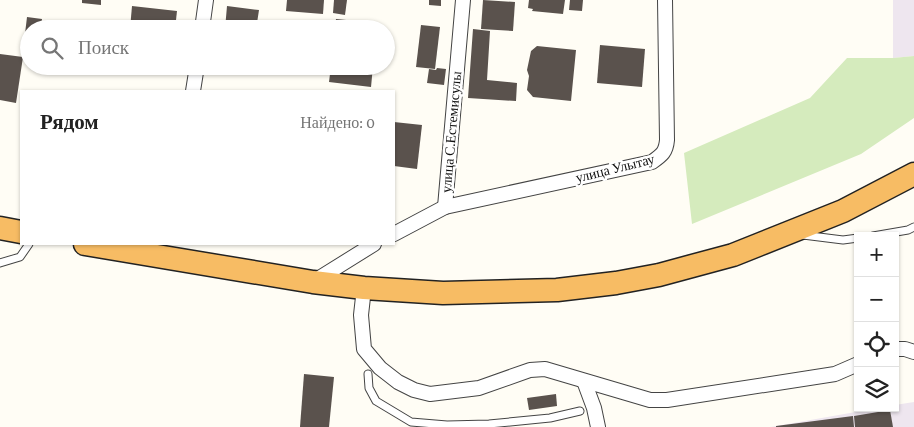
<!DOCTYPE html>
<html lang="ru">
<meta charset="utf-8">
<style>
:root{--surface:#fff;--page:#f2f2f2;--text:#222;--muted:#767676;--line:#e0e0e0}
body{margin:0;font-family:"Crimson Pro",serif;background:var(--page);color:var(--text)}
.controls{position:absolute;right:15px;bottom:15px;display:grid;overflow:hidden;border-radius:0px;box-shadow:0 1px 4px #0004}
.controls button{width:45px;height:45px;display:grid;place-items:center;padding:0;border:0;border-bottom:1px solid var(--line);background:var(--surface);color:var(--text);font:25px sans-serif}
.list{margin:0;padding:0;list-style:none}
h2{display:flex;justify-content:space-between;align-items:center;height:65px;margin:0;padding:0 20px;font-size:21px}
h2 small{font-size:16px;font-weight:400;color:var(--muted)}
.icon{flex:none;width:28px;height:28px;fill:none;stroke:currentColor;stroke-width:2;stroke-linecap:round;stroke-linejoin:round}
.map{position:relative;flex:none;width:914px;height:427px;overflow:hidden}
.search{position:absolute;background:var(--surface);box-shadow:0 1px 4px #0004;left:20px;top:20px;width:375px;height:55px;display:flex;align-items:center;gap:12px;box-sizing:border-box;padding:0 18px;border-radius:28px;color:var(--muted);font-size:19px}
.panel{position:absolute;background:var(--surface);box-shadow:0 1px 4px #0004;left:20px;top:90px;width:375px;height:155px;border-radius:0px}
.map>svg:first-child{display:block}
.industrial{fill:#eee6ef}
.green{fill:#d5ebbd}
.building{fill:#5a524d}
.lines{fill:none;stroke-linecap:round;stroke-linejoin:round}
.service-casing{stroke:#444;stroke-width:9}
.minor-casing{stroke:#444;stroke-width:16}
.trunk-casing{stroke:#222;stroke-width:25}
.service{stroke:#fff;stroke-width:7}
.minor{stroke:#fff;stroke-width:14}
.trunk{stroke:#f7bc64;stroke-width:22}
.labels{text-anchor:middle;dominant-baseline:central;stroke-width:5;stroke-linejoin:round;paint-order:stroke}
.street-label{font-size:14px;fill:#111;stroke:#fff}
</style>
<div class="map">
<svg width="914" height="427" viewBox="0 0 914 427">
<rect width="100%" height="100%" fill="#fffdf5"/>
<g class="industrial">
<path d="M 893,0 L 914,0 L 914,56 L 893,58 Z"/>
<path d="M 914,402 L 914,427 L 771,427 L 878,408 L 895,408 L 895,405 Z"/>
</g>
<path class="green" d="M 914,56 L 914,118 L 861,154 L 692,224 L 684,153 L 810,98 L 847,58 L 893,58 Z"/>
<g class="building">
<path d="M 82,0 L 101,0 L 101,5 L 82,3 Z"/>
<path d="M 287,0 L 324,0 L 323,14 L 286,11 Z"/>
<path d="M 334,0 L 347,0 L 345,15 L 333,13 Z"/>
<path d="M 429,0 L 441,0 L 441,6 L 429,5 Z"/>
<path d="M 483,0 L 515,2 L 513,31 L 481,29 Z"/>
<path d="M 529,0 L 565,0 L 563,14 L 532,11 L 533,9 L 528,8 Z"/>
<path d="M 570,0 L 583,0 L 582,11 L 569,10 Z"/>
<path d="M 132,6 L 177,11 L 175,29 L 130,29 Z"/>
<path d="M 227,6 L 259,10 L 257,23 L 242,21 L 242,29 L 225,29 Z"/>
<path d="M 27,17 L 42,19 L 41,29 L 29,29 L 29,43 L 24,42 Z"/>
<path d="M 336,19 L 377,23 L 377,29 L 335,29 Z"/>
<path d="M 286,24 L 310,28 L 310,29 L 285,29 Z"/>
<path d="M 421,25 L 440,27 L 435,69 L 416,67 Z"/>
<path d="M 473,29 L 490,31 L 487,80 L 517,83 L 516,101 L 468,98 Z"/>
<path d="M 600,45 L 645,49 L 642,87 L 597,83 Z"/>
<path d="M 537,46 L 576,50 L 571,101 L 533,97 L 527,90 L 529,76 L 527,70 L 531,51 Z"/>
<path d="M 0,54 L 23,57 L 16,103 L 0,100 Z"/>
<path d="M 220,66 L 237,66 L 236,72 L 220,70 Z"/>
<path d="M 274,66 L 321,66 L 320,74 L 273,68 Z"/>
<path d="M 331,66 L 373,66 L 371,87 L 329,82 Z"/>
<path d="M 437,68 L 446,69 L 444,85 L 427,83 L 429,69 L 436,70 Z"/>
<path d="M 394,122 L 422,125 L 417,169 L 394,166 Z"/>
<path d="M 304,374 L 334,377 L 329,427 L 300,427 Z"/>
<path d="M 556,394 L 557,406 L 529,410 L 527,398 Z"/>
<path d="M 890,410 L 893,427 L 855,427 L 854,416 Z"/>
<path d="M 853,416 L 854,427 L 776,427 L 776,426 Z"/>
</g>
<g class="lines">
<g class="service-casing">
<g id="service">
<path d="M 803,235 L 843,240 L 858,238"/>
<path d="M 873,236 L 908,230 L 914,227"/>
<path d="M 0,263 L 20,257 L 29,244"/>
<path d="M 368,374 L 369,388 L 376,401 L 411,422 L 447,425 L 489,424 L 550,418 L 580,411"/>
</g>
</g>
<g class="minor-casing">
<g id="minor">
<path d="M 202,29 L 206,0"/>
<path d="M 193,91 L 197,66"/>
<path d="M 445,207 L 463,0"/>
<path d="M 394,234 L 445,207 L 652,162 C 662,155 666,152 667,140 L 665,0"/>
<path d="M 313,282 L 374,244"/>
<path d="M 364,288 L 361,315 L 364,349 L 380,368 L 398,382 L 414,390 L 430,394 L 479,388 L 530,370 L 545,369 L 650,400 L 667,400 L 835,374 L 858,364"/>
<path d="M 895,349 L 905,349 L 914,352"/>
<path d="M 584,381 L 594,408 L 598,427"/>
</g>
</g>
<g class="trunk-casing">
<g id="trunk">
<path d="M 0,228 L 21,232"/>
<path d="M 85,244 L 313,282 L 364,288 L 443,293 L 557,290 L 616,283 L 659,275 L 733,255 L 843,211 L 914,174"/>
</g>
</g>
<use href="#service" class="service"/>
<use href="#minor" class="minor"/>
<use href="#trunk" class="trunk"/>
</g>
<g class="labels">
<g class="street-label">
<text transform="translate(451 132) rotate(-85)">улица С.Естемисулы</text>
<text transform="translate(615 168) rotate(-14)">улица Улытау</text>
</g>
</g>
</svg>
<div class="controls">
<button>+</button>
<button>−</button>
<button><svg class="icon" aria-label="locate" viewBox="0 0 24 24"><circle cx="12" cy="12" r="6"/><path d="M12 2v4M12 18v4M2 12h4M18 12h4"/></svg></button>
<button><svg class="icon" aria-label="layers" viewBox="0 0 24 24"><path d="M12 4l9 5-9 5-9-5zM3 14l9 5 9-5"/></svg></button>
</div>
<div class="search"><svg class="icon" aria-label="search" viewBox="0 0 24 24"><circle cx="10" cy="10" r="6"/><path d="M15 15l6 6"/></svg>Поиск</div>
<section class="panel">
<h2>Рядом<small>Найдено: 0</small></h2>
<ul class="list">
</ul>
</section>
</div>
